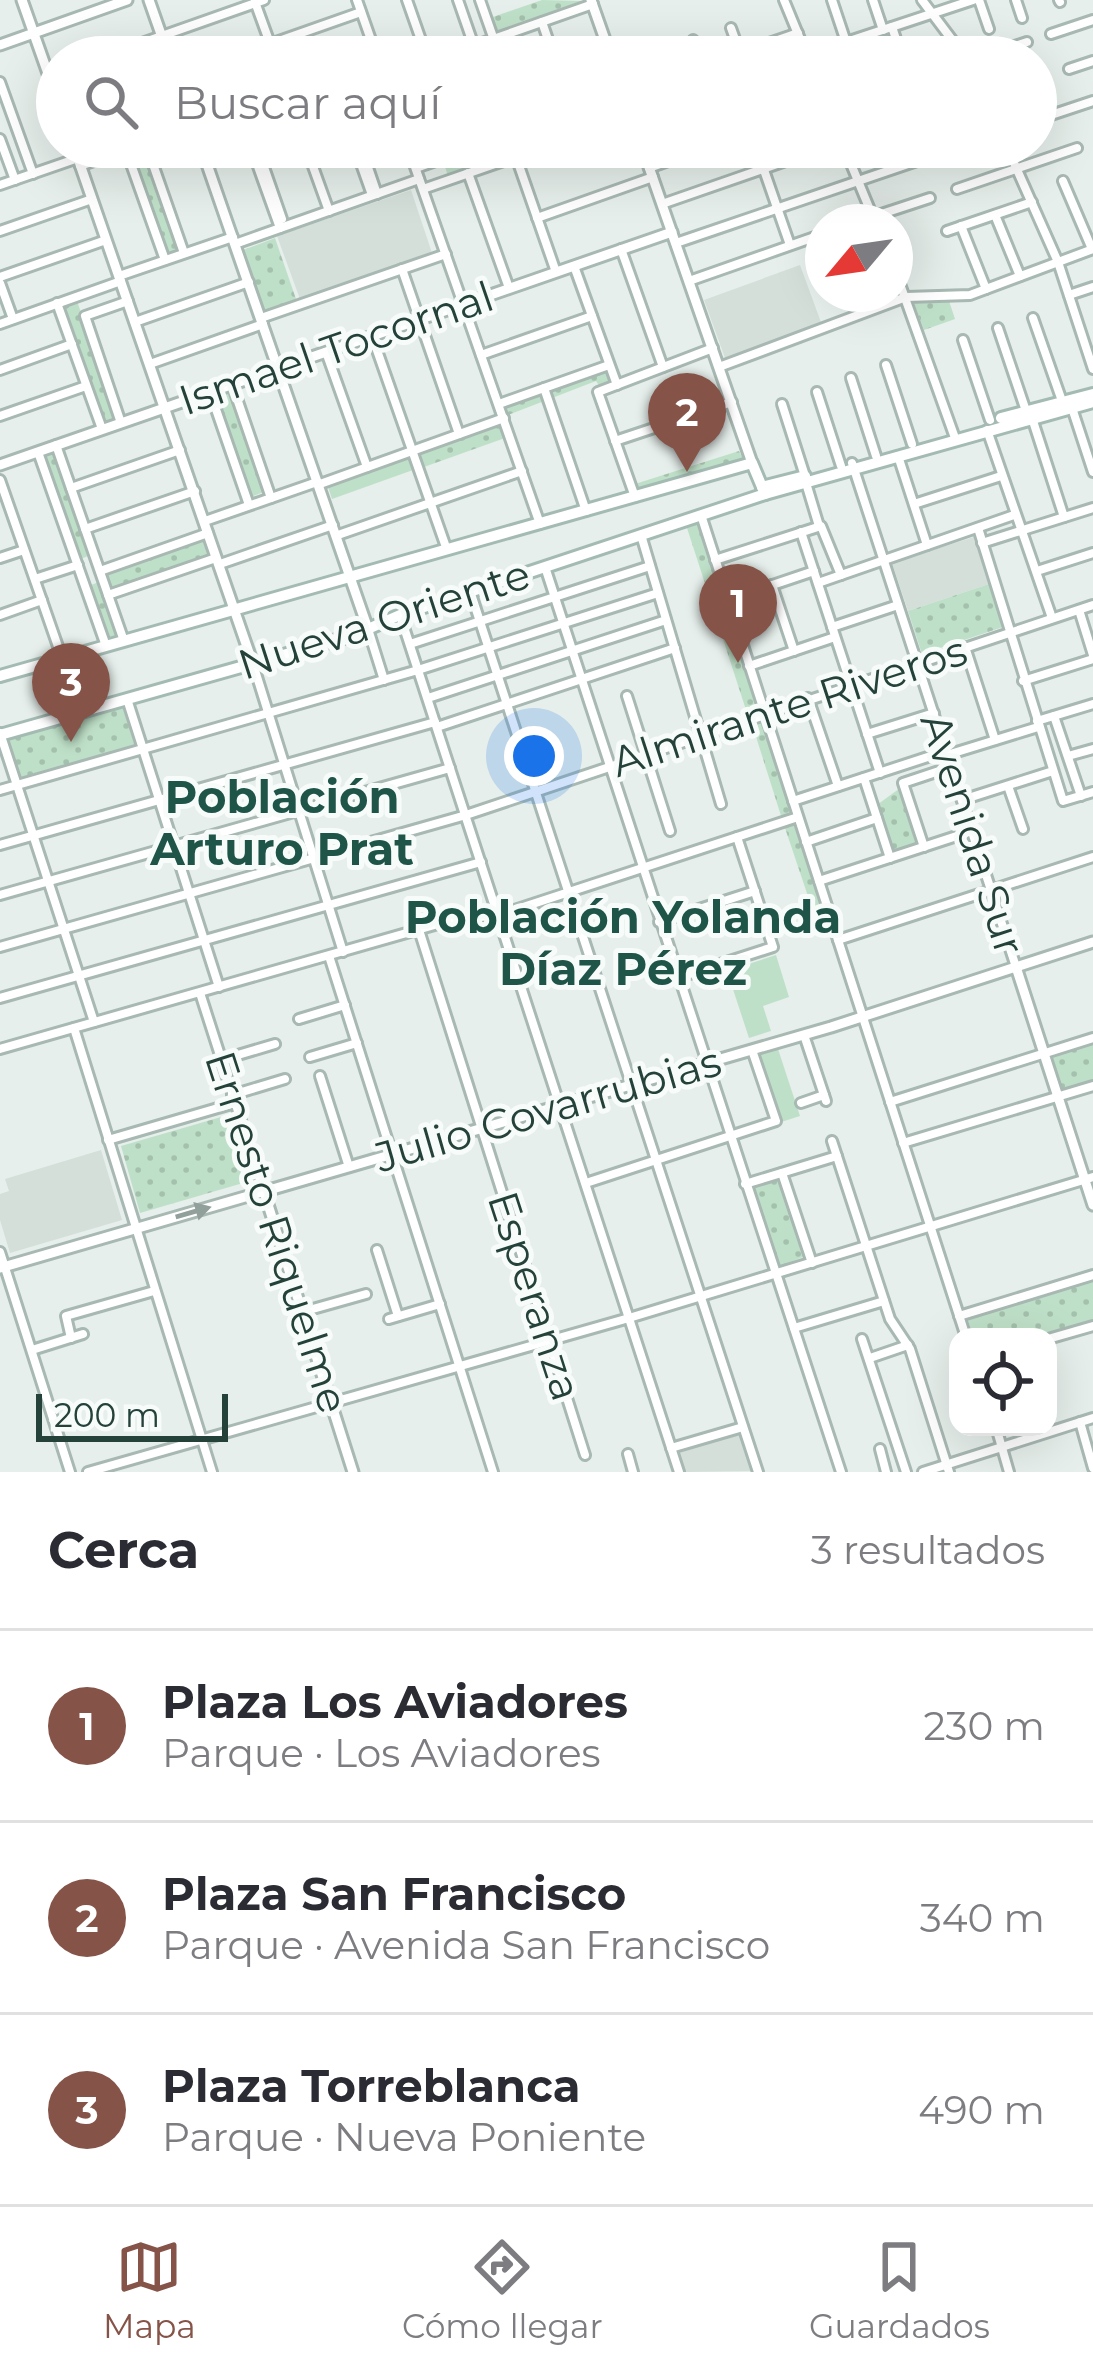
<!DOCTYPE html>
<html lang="es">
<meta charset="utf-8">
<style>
:root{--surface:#fff;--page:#f7f7f7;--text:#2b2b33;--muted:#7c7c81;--line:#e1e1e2;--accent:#855347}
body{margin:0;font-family:Montserrat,sans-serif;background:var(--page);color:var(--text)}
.controls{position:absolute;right:36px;bottom:36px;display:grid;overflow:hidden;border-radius:24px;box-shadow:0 12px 48px #0002}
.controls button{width:108px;height:108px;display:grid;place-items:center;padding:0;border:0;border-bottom:3px solid var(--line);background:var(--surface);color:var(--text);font:60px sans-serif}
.compass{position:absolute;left:805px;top:204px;width:108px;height:108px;border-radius:50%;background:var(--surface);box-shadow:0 12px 48px #0002;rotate:241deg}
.scale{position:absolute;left:36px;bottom:30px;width:192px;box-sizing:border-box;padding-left:12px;border:6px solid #24423a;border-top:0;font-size:33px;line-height:42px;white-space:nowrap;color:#24423a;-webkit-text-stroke:9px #f7fbf9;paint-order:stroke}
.you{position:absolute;left:534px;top:756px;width:42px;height:42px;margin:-30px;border:9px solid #fff;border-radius:50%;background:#1a73e8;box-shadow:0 0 0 18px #1a73e833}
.badge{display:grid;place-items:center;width:78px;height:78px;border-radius:50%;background:var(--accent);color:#fff;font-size:39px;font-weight:700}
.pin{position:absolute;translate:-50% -99px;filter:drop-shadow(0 3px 6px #0008)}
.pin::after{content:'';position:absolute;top:63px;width:42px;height:36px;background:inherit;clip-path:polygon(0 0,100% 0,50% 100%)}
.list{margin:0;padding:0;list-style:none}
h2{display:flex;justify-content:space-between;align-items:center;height:156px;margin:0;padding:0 48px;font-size:51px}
h2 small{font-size:39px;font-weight:400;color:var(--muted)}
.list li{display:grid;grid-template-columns:78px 1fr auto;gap:36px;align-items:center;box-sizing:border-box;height:192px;padding:0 48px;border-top:3px solid var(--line)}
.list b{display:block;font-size:45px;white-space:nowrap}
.list p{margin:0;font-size:39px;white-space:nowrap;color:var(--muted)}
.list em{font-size:39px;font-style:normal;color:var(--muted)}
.icon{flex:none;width:66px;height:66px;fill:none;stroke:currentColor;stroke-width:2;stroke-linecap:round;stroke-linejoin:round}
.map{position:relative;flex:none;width:1093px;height:1472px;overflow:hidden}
.search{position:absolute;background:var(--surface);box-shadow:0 12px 48px #0002;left:36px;right:36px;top:36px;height:132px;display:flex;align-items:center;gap:30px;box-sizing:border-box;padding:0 42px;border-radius:66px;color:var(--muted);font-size:45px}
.sheet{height:732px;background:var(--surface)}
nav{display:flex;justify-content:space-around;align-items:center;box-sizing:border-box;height:168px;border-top:3px solid var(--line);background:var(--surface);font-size:33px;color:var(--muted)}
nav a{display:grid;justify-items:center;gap:6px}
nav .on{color:var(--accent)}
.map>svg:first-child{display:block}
.built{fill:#d4dfda}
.grass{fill:#bfe0c8}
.park{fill:url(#park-dots)}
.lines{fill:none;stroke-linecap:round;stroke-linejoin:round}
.minor-casing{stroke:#a8b8b2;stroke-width:14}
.tertiary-casing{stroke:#a8b8b2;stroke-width:15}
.secondary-casing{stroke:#a4bbb3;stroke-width:16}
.minor{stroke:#fff;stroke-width:8}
.tertiary{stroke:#fff;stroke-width:9}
.secondary{stroke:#fff;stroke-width:10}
.oneway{fill:#92a09c}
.labels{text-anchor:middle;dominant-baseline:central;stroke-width:10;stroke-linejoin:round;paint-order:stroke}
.street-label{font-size:42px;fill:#24423a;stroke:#f7fbf9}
.neighbourhood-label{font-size:45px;font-weight:bold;fill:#1f5548;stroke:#f7fbf9}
</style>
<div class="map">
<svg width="1093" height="1472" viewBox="0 0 1093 1472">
<defs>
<pattern id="park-dots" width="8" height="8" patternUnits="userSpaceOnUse" patternTransform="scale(3)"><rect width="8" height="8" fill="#bfe0c8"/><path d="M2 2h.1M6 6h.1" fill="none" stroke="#a4c1ad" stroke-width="1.8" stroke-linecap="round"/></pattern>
</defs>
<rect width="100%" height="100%" fill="#e6efeb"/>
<g class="built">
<path d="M 411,190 L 432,253 L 300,299 L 277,236 Z"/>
<path d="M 800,265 L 822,325 L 725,358 L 704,300 Z"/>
<path d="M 974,537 L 989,584 L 908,611 L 892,563 Z"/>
<path d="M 101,1150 L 122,1220 L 10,1253 L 0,1220 L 0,1194 L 9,1191 L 5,1179 Z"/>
<path d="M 740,1433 L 752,1471 L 685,1472 L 679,1453 Z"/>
</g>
<g class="grass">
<path d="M 408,456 L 413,470 L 332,499 L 327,484 Z"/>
<path d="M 776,955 L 789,997 L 763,1006 L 771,1031 L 749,1038 L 727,971 Z"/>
<path d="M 777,1046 L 800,1116 L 778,1123 L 755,1054 Z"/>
</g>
<g class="park">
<path d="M 542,0 L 582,1 L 497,31 L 493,17 Z"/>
<path d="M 483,147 L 528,147 L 528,148 L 448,176 L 443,161 Z"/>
<path d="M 145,148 L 181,252 L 166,258 L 129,153 Z"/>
<path d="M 275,238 L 297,302 L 265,313 L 243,250 Z"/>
<path d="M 76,298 L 117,419 L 103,424 L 61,303 Z"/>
<path d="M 913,301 L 949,301 L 955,319 L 924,330 Z"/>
<path d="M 606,368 L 612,383 L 600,387 L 596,381 L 508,415 L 505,406 Z"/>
<path d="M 231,390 L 266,491 L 248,498 L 214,397 Z"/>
<path d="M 500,424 L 505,438 L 424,467 L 419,452 Z"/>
<path d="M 56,449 L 93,554 L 78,560 L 43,453 Z"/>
<path d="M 739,451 L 744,460 L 637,490 L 635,484 Z"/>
<path d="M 701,523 L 760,709 L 747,713 L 687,528 Z"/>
<path d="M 206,538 L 213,556 L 112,593 L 105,574 Z"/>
<path d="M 102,581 L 120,635 L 106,640 L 88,586 Z"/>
<path d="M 989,584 L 1003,627 L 922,654 L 908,611 Z"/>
<path d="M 122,705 L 135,746 L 21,778 L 7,739 Z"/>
<path d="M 762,721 L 793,816 L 782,819 L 752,724 Z"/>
<path d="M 903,786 L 922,846 L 891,856 L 874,807 Z"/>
<path d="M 795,821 L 825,915 L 815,917 L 784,825 Z"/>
<path d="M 1093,1043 L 1093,1083 L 1059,1094 L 1047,1058 Z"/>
<path d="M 228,1115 L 250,1181 L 140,1213 L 121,1146 Z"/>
<path d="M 780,1177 L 808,1255 L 778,1267 L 751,1187 Z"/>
<path d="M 1093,1281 L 1093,1320 L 1035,1337 L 973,1337 L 967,1317 Z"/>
</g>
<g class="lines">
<g class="minor-casing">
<g id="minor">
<path d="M 357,0 L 377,57"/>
<path d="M 407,0 L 427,57"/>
<path d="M 458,0 L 474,46"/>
<path d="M 480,0 L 500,57"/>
<path d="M 784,0 L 807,56"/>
<path d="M 832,0 L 846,42"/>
<path d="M 873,0 L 883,30"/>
<path d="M 922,0 L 965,57"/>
<path d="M 979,0 L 989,29"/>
<path d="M 1016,0 L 1022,18"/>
<path d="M 1059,0 L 1060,2"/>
<path d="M 255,2 L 275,57"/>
<path d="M 542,22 L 554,57"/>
<path d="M 892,27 L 902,57"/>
<path d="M 731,28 L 740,53"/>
<path d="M 1051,34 L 1093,20"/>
<path d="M 693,40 L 699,57"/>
<path d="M 658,53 L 659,57"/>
<path d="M 807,55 L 973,0"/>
<path d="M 102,57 L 264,0"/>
<path d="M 233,57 L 361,12"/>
<path d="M 442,57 L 593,4"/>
<path d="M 729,57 L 798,33"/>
<path d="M 982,57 L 1027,42"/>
<path d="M 1069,69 L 1093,61"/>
<path d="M 1036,80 L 1042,78"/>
<path d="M 0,82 L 33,174"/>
<path d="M 1036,120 L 1093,101"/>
<path d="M 0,139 L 15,180"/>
<path d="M 147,147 L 184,253"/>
<path d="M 251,147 L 280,228"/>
<path d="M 257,147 L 282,219"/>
<path d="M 306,147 L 329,211"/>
<path d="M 355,147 L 372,195"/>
<path d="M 361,147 L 377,194"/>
<path d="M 408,147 L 540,524"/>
<path d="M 756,147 L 790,245"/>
<path d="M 844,147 L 875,222"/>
<path d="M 1007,147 L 1058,262 L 1093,369"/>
<path d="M 126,150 L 165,260"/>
<path d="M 516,157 L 556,272"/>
<path d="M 80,166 L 134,147"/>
<path d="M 416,168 L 476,147"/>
<path d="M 649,168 L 708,147"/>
<path d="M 468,173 L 509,288"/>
<path d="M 1063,181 L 1092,249"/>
<path d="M 0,185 L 110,147"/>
<path d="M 423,189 L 544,147"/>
<path d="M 957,189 L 1077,148"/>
<path d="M 662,204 L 826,147"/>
<path d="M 995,215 L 1020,276"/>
<path d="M 537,218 L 653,177"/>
<path d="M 857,222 L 930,198"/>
<path d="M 961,226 L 986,289"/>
<path d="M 0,231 L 92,199"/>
<path d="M 947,231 L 1032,202"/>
<path d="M 676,243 L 958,147"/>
<path d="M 235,244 L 419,179"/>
<path d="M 621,249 L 663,367"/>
<path d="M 574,266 L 617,385"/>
<path d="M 402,269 L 459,434"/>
<path d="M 895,270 L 955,438"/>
<path d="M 119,276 L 233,237"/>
<path d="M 0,277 L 106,240"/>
<path d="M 689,281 L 823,234"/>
<path d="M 0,283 L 13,319"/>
<path d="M 1069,295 L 1093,287"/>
<path d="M 57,303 L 102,429"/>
<path d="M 261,318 L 446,254"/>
<path d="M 1033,318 L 1062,401"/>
<path d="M 135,322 L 249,282"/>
<path d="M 0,324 L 121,281"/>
<path d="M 998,328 L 1026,411"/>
<path d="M 372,336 L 447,550"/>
<path d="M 963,340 L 990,420"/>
<path d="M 326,352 L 367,467"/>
<path d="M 481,355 L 592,316"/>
<path d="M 150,364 L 263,324"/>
<path d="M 886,365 L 912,444"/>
<path d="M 719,367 L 906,297 L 970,295 L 1093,249"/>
<path d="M 0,370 L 72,344"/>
<path d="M 851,378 L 876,456"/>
<path d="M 232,384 L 271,498"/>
<path d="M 544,388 L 586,511"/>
<path d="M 210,392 L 249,505"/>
<path d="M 817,392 L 841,466"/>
<path d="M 499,404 L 609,365"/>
<path d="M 782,404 L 805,476"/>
<path d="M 1072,408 L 1093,472"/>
<path d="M 0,416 L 86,386"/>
<path d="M 1032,418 L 1064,517"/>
<path d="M 121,423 L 85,316 L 128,301"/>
<path d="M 987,430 L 1052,618"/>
<path d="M 615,441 L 732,402"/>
<path d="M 56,445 L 124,641"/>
<path d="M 38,452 L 106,646"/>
<path d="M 898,456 L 927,545"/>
<path d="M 852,463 L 1016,967"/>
<path d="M 0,480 L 62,658"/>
<path d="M 806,483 L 819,526"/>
<path d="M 320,484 L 504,418"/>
<path d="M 71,488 L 180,450"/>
<path d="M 635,497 L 598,392 L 713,348"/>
<path d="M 914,504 L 1001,476"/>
<path d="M 701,515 L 966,1337"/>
<path d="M 205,521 L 317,482"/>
<path d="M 978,528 L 1063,801 L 1093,792"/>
<path d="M 85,529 L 195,491"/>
<path d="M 801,532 L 880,773"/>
<path d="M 338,535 L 522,471"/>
<path d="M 641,535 L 721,804"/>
<path d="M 982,543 L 1093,508"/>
<path d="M 0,558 L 24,550"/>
<path d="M 715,560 L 821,526 L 841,575"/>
<path d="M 220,564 L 333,525"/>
<path d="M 545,567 L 841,1472"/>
<path d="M 100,571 L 208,533"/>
<path d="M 1037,571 L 1093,553"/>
<path d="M 35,579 L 78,565"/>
<path d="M 818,583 L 1014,515"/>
<path d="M 772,585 L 794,651"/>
<path d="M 470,591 L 758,1472"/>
<path d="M 108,595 L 216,558"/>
<path d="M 728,600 L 814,571"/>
<path d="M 1079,610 L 1093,655"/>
<path d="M 0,615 L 42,600"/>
<path d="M 400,615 L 679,1472"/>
<path d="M 832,627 L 898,605"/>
<path d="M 368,629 L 384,680"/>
<path d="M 410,644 L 650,566"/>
<path d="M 965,647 L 995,740"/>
<path d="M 253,664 L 343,952"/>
<path d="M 749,666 L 835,637"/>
<path d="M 1023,681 L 1093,659"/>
<path d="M 627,696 L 670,831"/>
<path d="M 428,698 L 666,620"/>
<path d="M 808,698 L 838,786"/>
<path d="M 127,699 L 219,987"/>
<path d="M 1054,716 L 1081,796"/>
<path d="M 1037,721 L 1093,704"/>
<path d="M 437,727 L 675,648"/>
<path d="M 0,733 L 94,1022"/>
<path d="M 867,734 L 934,713"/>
<path d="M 947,755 L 1038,727"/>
<path d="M 1068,756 L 1093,749"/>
<path d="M 864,778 L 890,858"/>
<path d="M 1008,786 L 1023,829"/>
<path d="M 0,790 L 418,670 L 658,593"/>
<path d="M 962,800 L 1053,771"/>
<path d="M 793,801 L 946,751"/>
<path d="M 806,842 L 877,818"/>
<path d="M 0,845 L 435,722"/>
<path d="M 924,847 L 903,783 L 951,767"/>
<path d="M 819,881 L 972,831"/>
<path d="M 0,895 L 450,768"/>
<path d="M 659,922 L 755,891"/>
<path d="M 419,930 L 585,1455"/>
<path d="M 838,940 L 1093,857"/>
<path d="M 0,947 L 466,815 L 1093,605"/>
<path d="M 329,956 L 493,1472"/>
<path d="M 677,978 L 773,947 L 737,837"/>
<path d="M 200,993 L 264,1192"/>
<path d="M 0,998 L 481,862"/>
<path d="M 299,1019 L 345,1005"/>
<path d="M 74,1028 L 212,1472"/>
<path d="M 804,1035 L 826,1101"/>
<path d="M 0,1049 L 452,920 L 499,915 L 798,817"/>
<path d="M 310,1057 L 357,1043"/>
<path d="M 221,1060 L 275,1044"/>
<path d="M 320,1076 L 349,1167"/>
<path d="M 232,1095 L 285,1079"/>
<path d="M 890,1102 L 1093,1038"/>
<path d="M 801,1103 L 824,1095"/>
<path d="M 108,1140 L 235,1103"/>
<path d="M 832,1141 L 890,1319 L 910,1349 L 949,1472"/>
<path d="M 903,1143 L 1093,1086"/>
<path d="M 782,1173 L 812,1263"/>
<path d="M 586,1183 L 776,1121 L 752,1050"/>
<path d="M 745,1184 L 837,1156"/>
<path d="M 377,1250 L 398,1316"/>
<path d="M 0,1252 L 70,1472"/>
<path d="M 302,1312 L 366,1294"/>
<path d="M 959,1316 L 1093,1275"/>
<path d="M 389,1319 L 440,1304"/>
<path d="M 794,1328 L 884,1301"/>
<path d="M 71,1338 L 66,1316 L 154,1291"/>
<path d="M 862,1339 L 906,1472"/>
<path d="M 1048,1339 L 1093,1326"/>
<path d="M 32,1350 L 83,1334"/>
<path d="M 870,1358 L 908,1345"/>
<path d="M 1080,1422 L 1093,1468"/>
<path d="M 996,1427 L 1009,1472"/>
<path d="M 671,1448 L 743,1427"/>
<path d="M 880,1449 L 886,1472"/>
<path d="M 628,1454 L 633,1472"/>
<path d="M 88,1472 L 629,1318 L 1093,1177"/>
<path d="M 923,1472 L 1093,1418"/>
</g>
</g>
<g class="tertiary-casing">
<g id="tertiary">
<path d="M 22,0 L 57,99"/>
<path d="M 149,0 L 169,57"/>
<path d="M 591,0 L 611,57"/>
<path d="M 0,45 L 127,0"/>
<path d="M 74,147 L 253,664"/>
<path d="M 201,147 L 368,629"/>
<path d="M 642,147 L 752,463"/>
<path d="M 0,465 L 672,232"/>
<path d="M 1016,967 L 1093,1205"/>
<path d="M 264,1192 L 353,1472"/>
<path d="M 0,1268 L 831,1027 L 1093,942"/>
</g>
</g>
<g class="secondary-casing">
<g id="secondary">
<path d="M 1001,418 L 1093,394"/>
<path d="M 762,487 L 805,476"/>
<path d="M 0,676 L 752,463 L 765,494"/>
<path d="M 0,735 L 354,635 L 400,615 L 765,494 L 1093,402"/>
</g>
</g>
<use href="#minor" class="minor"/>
<use href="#tertiary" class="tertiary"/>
<use href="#secondary" class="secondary"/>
</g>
<defs><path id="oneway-solid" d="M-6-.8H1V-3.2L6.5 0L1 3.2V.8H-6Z" transform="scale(3)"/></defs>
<use class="oneway" href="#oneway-solid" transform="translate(193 1212) rotate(-16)"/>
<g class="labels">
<g class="street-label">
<text transform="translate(336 348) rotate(-19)">Ismael Tocornal</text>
<text transform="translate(384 619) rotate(-18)">Nueva Oriente</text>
<text transform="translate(789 706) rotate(-18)">Almirante Riveros</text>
<text transform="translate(973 834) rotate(72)">Avenida Sur</text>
<text transform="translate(548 1109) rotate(-16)">Julio Covarrubias</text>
<text transform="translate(277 1232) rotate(72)">Ernesto Riquelme</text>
<text transform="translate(535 1296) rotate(72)">Esperanza</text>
</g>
<g class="neighbourhood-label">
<text x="282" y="796">Población<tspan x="282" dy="52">Arturo Prat</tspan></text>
<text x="623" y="916">Población Yolanda<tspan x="623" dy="52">Díaz Pérez</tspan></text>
</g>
</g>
</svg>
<div class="controls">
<button><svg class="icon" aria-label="locate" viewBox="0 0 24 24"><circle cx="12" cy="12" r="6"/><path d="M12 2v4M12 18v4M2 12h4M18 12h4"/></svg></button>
</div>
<svg class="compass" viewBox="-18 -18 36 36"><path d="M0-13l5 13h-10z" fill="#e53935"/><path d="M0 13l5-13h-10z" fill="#7c7c81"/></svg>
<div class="scale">200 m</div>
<div class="you"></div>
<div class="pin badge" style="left:738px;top:663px">1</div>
<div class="pin badge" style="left:687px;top:472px">2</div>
<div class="pin badge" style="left:71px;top:742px">3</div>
<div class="search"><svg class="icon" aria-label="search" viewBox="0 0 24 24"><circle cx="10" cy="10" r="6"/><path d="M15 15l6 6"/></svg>Buscar aquí</div>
</div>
<section class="sheet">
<h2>Cerca<small>3 resultados</small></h2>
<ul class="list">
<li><span class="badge">1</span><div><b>Plaza Los Aviadores</b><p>Parque · Los Aviadores</p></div><em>230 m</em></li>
<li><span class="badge">2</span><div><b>Plaza San Francisco</b><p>Parque · Avenida San Francisco</p></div><em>340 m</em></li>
<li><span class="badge">3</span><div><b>Plaza Torreblanca</b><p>Parque · Nueva Poniente</p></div><em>490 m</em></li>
</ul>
</section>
<nav>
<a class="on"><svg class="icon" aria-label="map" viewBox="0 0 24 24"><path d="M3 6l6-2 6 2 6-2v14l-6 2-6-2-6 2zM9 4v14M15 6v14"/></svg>Mapa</a>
<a><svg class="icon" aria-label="directions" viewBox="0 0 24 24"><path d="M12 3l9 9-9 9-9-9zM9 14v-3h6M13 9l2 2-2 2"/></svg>Cómo llegar</a>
<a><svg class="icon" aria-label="saved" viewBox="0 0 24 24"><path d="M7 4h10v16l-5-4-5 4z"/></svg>Guardados</a>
</nav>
